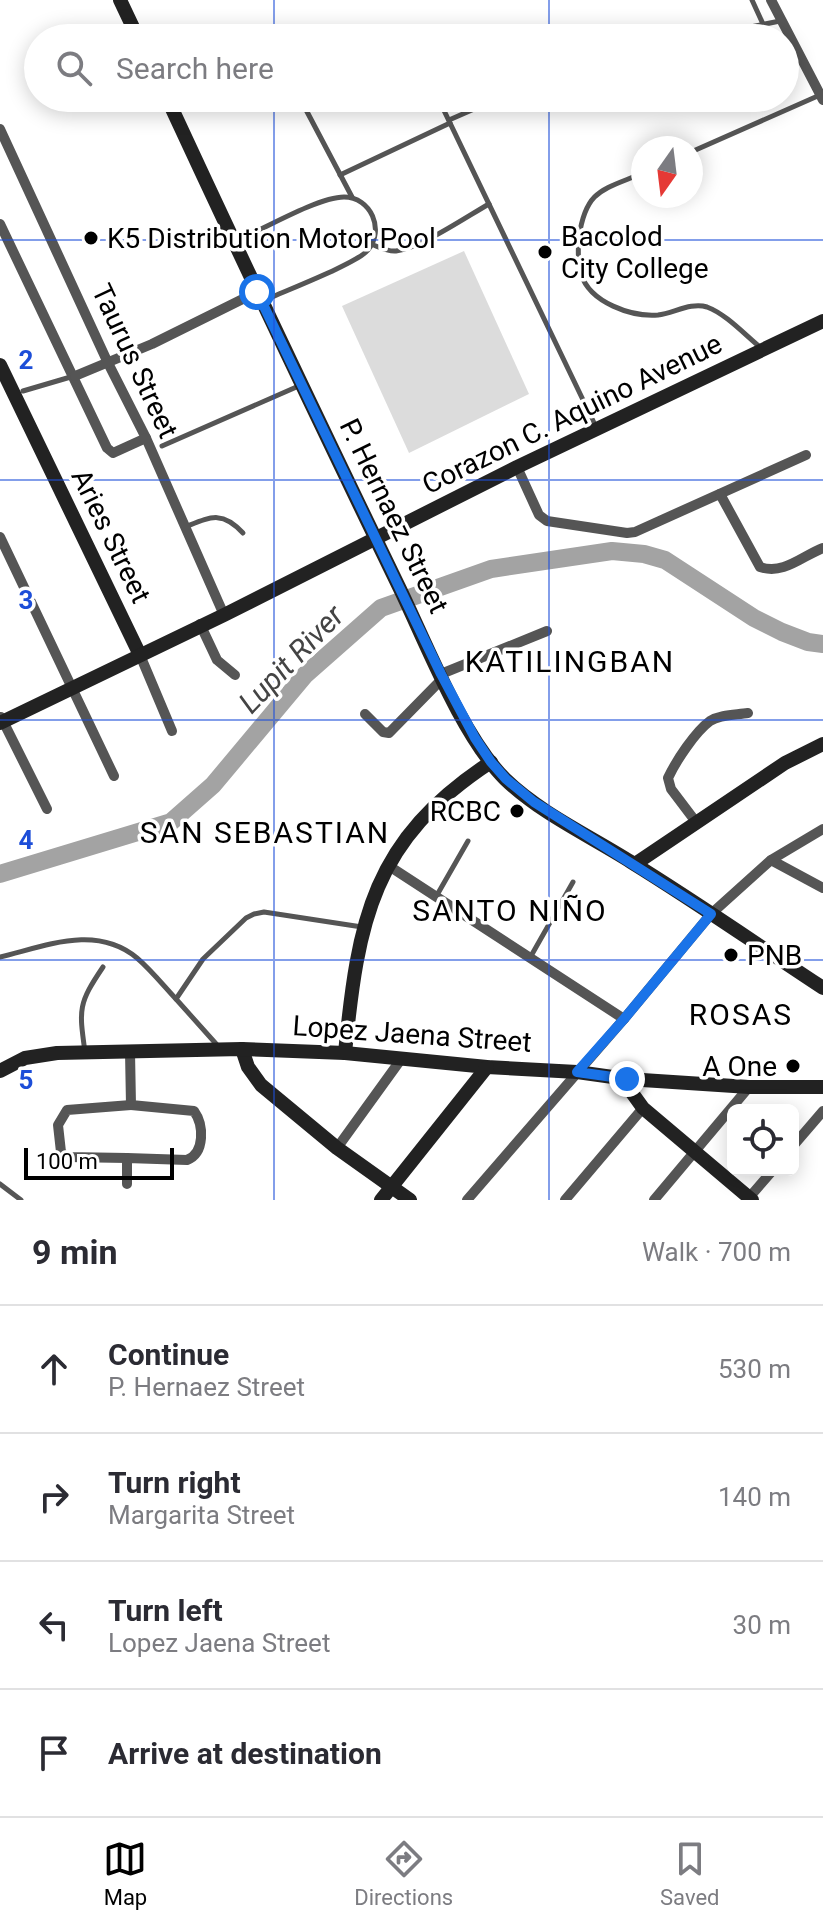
<!DOCTYPE html>
<meta charset="utf-8">
<style>
:root{--surface:#fff;--page:#f2f2f3;--text:#2b2b33;--muted:#7c7c81;--line:#e1e1e2;--accent:#000}
body{margin:0;font-family:Roboto,sans-serif;background:var(--page);color:var(--text)}
.controls{position:absolute;right:24px;bottom:24px;display:grid;overflow:hidden;border-radius:12px;box-shadow:0 4px 20px #0003}
.controls button{width:72px;height:72px;display:grid;place-items:center;padding:0;border:0;border-bottom:2px solid var(--line);background:var(--surface);color:var(--text);font:40px sans-serif}
.compass{position:absolute;left:631px;top:136px;width:72px;height:72px;border-radius:50%;background:var(--surface);box-shadow:0 4px 20px #0003;rotate:194deg}
.scale{position:absolute;left:24px;bottom:20px;width:150px;box-sizing:border-box;padding-left:8px;border:4px solid #000;border-top:0;font-size:22px;line-height:28px;white-space:nowrap;color:#000;-webkit-text-stroke:6px #fff;paint-order:stroke}
.stop{position:absolute;width:24px;height:24px;margin:-18px;border:6px solid #1a73e8;border-radius:50%;background:#fff}
.stop.end{background:#1a73e8;border-color:#fff;box-shadow:0 2px 8px #0008}
.list{margin:0;padding:0;list-style:none}
h2{display:flex;justify-content:space-between;align-items:center;height:104px;margin:0;padding:0 32px;font-size:34px}
h2 small{font-size:26px;font-weight:400;color:var(--muted)}
.list li{display:grid;grid-template-columns:52px 1fr auto;gap:24px;align-items:center;box-sizing:border-box;height:128px;padding:0 32px;border-top:2px solid var(--line)}
.list b{display:block;font-size:30px;white-space:nowrap}
.list p{margin:0;font-size:26px;white-space:nowrap;color:var(--muted)}
.list em{font-size:26px;font-style:normal;color:var(--muted)}
.icon{flex:none;width:44px;height:44px;fill:none;stroke:currentColor;stroke-width:2;stroke-linecap:round;stroke-linejoin:round}
.map{position:relative;flex:none;width:823px;height:1200px;overflow:hidden}
.search{position:absolute;background:var(--surface);box-shadow:0 4px 20px #0003;left:24px;right:24px;top:24px;height:88px;display:flex;align-items:center;gap:20px;box-sizing:border-box;padding:0 28px;border-radius:44px;color:var(--muted);font-size:30px}
.sheet{height:616px;background:var(--surface)}
nav{display:flex;justify-content:space-around;align-items:center;box-sizing:border-box;height:112px;border-top:2px solid var(--line);background:var(--surface);font-size:22px;color:var(--muted)}
nav a{display:grid;justify-items:center;gap:4px}
nav .on{color:var(--accent)}
.map>svg:first-child{display:block}
.green{fill:#dcdcdc}
.lines{fill:none;stroke-linecap:round;stroke-linejoin:round}
.river{stroke:#a3a3a3;stroke-width:18}
.lane{stroke:#555;stroke-width:5}
.street{stroke:#555;stroke-width:10}
.secondary{stroke:#222;stroke-width:14}
.route{stroke:#1a73e8;stroke-width:10}
.grid{fill:none;stroke:#1d4ed8;stroke-width:2;stroke-opacity:0.55}
.poi-dot{fill:#000;stroke:#fff;stroke-width:3}
.labels{text-anchor:middle;dominant-baseline:central;stroke-width:7;stroke-linejoin:round;paint-order:stroke}
.poi-label{font-size:28px;fill:#000;stroke:#fff;text-anchor:start}
.street-label{font-size:28px;fill:#000;stroke:#fff}
.water-label{font-size:30px;font-style:italic;fill:#444;stroke:#fff}
.neighbourhood-label{font-size:30px;letter-spacing:2px;fill:#000;stroke:#fff}
.grid-label{font-size:26px;text-anchor:middle;font-weight:bold;fill:#1d4ed8;stroke:#fff;stroke-width:7;stroke-linejoin:round;paint-order:stroke}
</style>
<div class="map">
<svg width="823" height="1200" viewBox="0 0 823 1200">
<rect width="100%" height="100%" fill="#fff"/>
<path class="green" d="M 464,251 L 529,394 L 409,453 L 342,306 Z"/>
<g class="lines">
<path class="river" d="M 0,874 L 171,822 L 213,785 L 305,675 L 381,608 L 491,569 L 612,551 L 644,554 L 665,560 L 754,618 L 782,632 L 808,642 L 823,644"/>
<g class="lane">
<path d="M 752,0 L 763,24"/>
<path d="M 715,38 L 730,31 L 780,21"/>
<path d="M 438,98 L 597,429"/>
<path d="M 304,106 L 352,197"/>
<path d="M 449,120 L 481,106"/>
<path d="M 691,152 L 820,95"/>
<path d="M 643,173 C 603,190 586,189 579,237 C 578,248 578,263 581,274 C 590,303 632,317 658,315 C 674,313 691,302 707,307 C 726,314 745,335 761,348"/>
<path d="M 340,175 L 450,123"/>
<path d="M 236,241 C 262,230 318,197 344,197 C 371,197 385,230 368,250 C 356,264 284,291 263,301"/>
<path d="M 371,244 C 379,247 388,252 396,251 C 421,248 466,217 489,204"/>
<path d="M 23,391 L 74,376"/>
<path d="M 162,446 L 301,385"/>
<path d="M 185,527 C 210,517 222,510 243,533"/>
<path d="M 437,895 L 468,841"/>
<path d="M 531,956 L 573,882"/>
<path d="M 0,957 C 46,946 96,924 137,958 C 151,970 163,985 176,999"/>
<path d="M 218,1046 L 176,999 L 203,959 L 246,918 L 254,914 L 264,912 L 362,927"/>
<path d="M 85,1052 C 79,1009 78,1004 103,967"/>
<path d="M 0,1184 L 21,1200"/>
</g>
<g class="street">
<path d="M 771,0 L 823,100"/>
<path d="M 0,129 L 108,363 L 146,438 L 224,615"/>
<path d="M 0,224 L 107,448 L 113,453 L 146,438"/>
<path d="M 75,376 L 152,344 L 257,292"/>
<path d="M 517,467 L 539,515 L 547,521 L 627,533 L 635,532 L 806,455"/>
<path d="M 720,494 L 760,567 C 784,575 802,556 823,548"/>
<path d="M 0,537 L 114,776"/>
<path d="M 200,624 L 217,660 L 235,675"/>
<path d="M 140,655 L 172,731"/>
<path d="M 441,674 L 547,631"/>
<path d="M 365,714 L 383,732 L 389,733 L 443,678"/>
<path d="M 1,717 L 47,809"/>
<path d="M 696,822 L 671,789 L 668,778 C 676,761 695,732 710,721 C 721,714 736,715 748,713"/>
<path d="M 771,860 L 823,888"/>
<path d="M 389,866 L 624,1019"/>
<path d="M 793,1146 L 823,1111"/>
<path d="M 337,1148 L 402,1058"/>
<path d="M 127,1158 L 67,1157 L 61,1152 L 58,1125 L 67,1110 L 131,1105"/>
<path d="M 127,1184 L 127,1158 L 187,1160 C 205,1153 204,1125 194,1111 L 131,1105 L 130,1052"/>
<path d="M 467,1200 L 624,1019 L 711,914 L 771,860 L 823,829"/>
<path d="M 565,1200 L 643,1108"/>
<path d="M 654,1200 L 749,1087"/>
<path d="M 747,1200 L 773,1170"/>
</g>
<g class="secondary">
<path d="M 120,0 L 138,38"/>
<path d="M 167,98 C 243,262 321,426 400,589 C 427,645 462,736 505,779 C 540,813 590,836 631,862 C 696,902 759,946 823,988"/>
<path d="M 0,365 L 140,655"/>
<path d="M 0,723 L 224,615 L 517,467 L 823,321"/>
<path d="M 635,864 L 785,763 L 823,744"/>
<path d="M 242,1049 L 248,1067 L 261,1085 L 337,1148 L 410,1200"/>
<path d="M 345,1053 C 358,920 372,840 491,762"/>
<path d="M 0,1071 L 25,1058 L 57,1053 L 242,1049 L 345,1053 L 487,1067 L 577,1072 L 627,1079 L 749,1087 L 823,1087"/>
<path d="M 627,1079 L 630,1090 L 643,1108 L 752,1200"/>
<path d="M 381,1200 L 487,1067"/>
</g>
</g>
<g class="lines">
<path class="route" d="M 257,292 L 441,674 L 475,738 L 491,762 L 506,779 L 534,802 L 711,914 L 624,1019 L 577,1072 L 627,1079"/>
</g>
<path class="grid" d="M 274,0 L 274,38M 549,0 L 549,38M 274,98 L 274,1200M 549,98 L 549,1200M 0,240 L 823,240M 0,480 L 823,480M 0,720 L 823,720M 0,960 L 823,960"/>
<g class="poi-dot">
<circle cx="91" cy="238" r="8"/>
<circle cx="545" cy="252" r="8"/>
<circle cx="517" cy="811" r="8"/>
<circle cx="731" cy="955" r="8"/>
<circle cx="793" cy="1066" r="8"/>
</g>
<g class="labels">
<g class="poi-label">
<text x="561" y="236">Bacolod<tspan x="561" dy="32">City College</tspan></text>
<text x="107" y="238">K5 Distribution Motor Pool</text>
<text x="501" y="811" text-anchor="end">RCBC</text>
<text x="747" y="955">PNB</text>
<text x="777" y="1066" text-anchor="end">A One</text>
</g>
<g class="street-label">
<text transform="translate(135 361) rotate(65)">Taurus Street</text>
<text transform="translate(572 414) rotate(-26)">Corazon C. Aquino Avenue</text>
<text transform="translate(394 516) rotate(64)">P. Hernaez Street</text>
<text transform="translate(111 536) rotate(64)">Aries Street</text>
<text transform="translate(412 1034) rotate(4)">Lopez Jaena Street</text>
</g>
<g class="water-label">
<text transform="translate(291 659) rotate(-46)">Lupit River</text>
</g>
<g class="neighbourhood-label">
<text x="570" y="661">KATILINGBAN</text>
<text x="265" y="832">SAN SEBASTIAN</text>
<text x="510" y="910">SANTO NIÑO</text>
<text x="741" y="1014">ROSAS</text>
</g>
</g>
<g class="grid-label">
<text x="26" y="369">2</text>
<text x="26" y="609">3</text>
<text x="26" y="849">4</text>
<text x="26" y="1089">5</text>
</g>
</svg>
<div class="controls">
<button><svg class="icon" aria-label="locate" viewBox="0 0 24 24"><circle cx="12" cy="12" r="6"/><path d="M12 2v4M12 18v4M2 12h4M18 12h4"/></svg></button>
</div>
<svg class="compass" viewBox="-18 -18 36 36"><path d="M0-13l5 13h-10z" fill="#e53935"/><path d="M0 13l5-13h-10z" fill="#7c7c81"/></svg>
<div class="scale">100 m</div>
<div class="stop" style="left:257px;top:292px"></div>
<div class="stop end" style="left:627px;top:1079px"></div>
<div class="search"><svg class="icon" aria-label="search" viewBox="0 0 24 24"><circle cx="10" cy="10" r="6"/><path d="M15 15l6 6"/></svg>Search here</div>
</div>
<section class="sheet">
<h2>9 min<small>Walk · 700 m</small></h2>
<ul class="list">
<li><svg class="icon" aria-label="ahead" viewBox="0 0 24 24"><path d="M12 20V5M6 11l6-6 6 6"/></svg><div><b>Continue</b><p>P. Hernaez Street</p></div><em>530 m</em></li>
<li><svg class="icon" aria-label="right" viewBox="0 0 24 24"><path d="M7 20v-9h11M14 6l5 5-5 5"/></svg><div><b>Turn right</b><p>Margarita Street</p></div><em>140 m</em></li>
<li><svg class="icon" aria-label="left" viewBox="0 0 24 24"><path d="M17 20v-9H6M10 6l-5 5 5 5"/></svg><div><b>Turn left</b><p>Lopez Jaena Street</p></div><em>30 m</em></li>
<li><svg class="icon" aria-label="arrive" viewBox="0 0 24 24"><path d="M6 21V4h12l-3 4 3 4H6"/></svg><div><b>Arrive at destination</b></div></li>
</ul>
</section>
<nav>
<a class="on"><svg class="icon" aria-label="map" viewBox="0 0 24 24"><path d="M3 6l6-2 6 2 6-2v14l-6 2-6-2-6 2zM9 4v14M15 6v14"/></svg>Map</a>
<a><svg class="icon" aria-label="directions" viewBox="0 0 24 24"><path d="M12 3l9 9-9 9-9-9zM9 14v-3h6M13 9l2 2-2 2"/></svg>Directions</a>
<a><svg class="icon" aria-label="saved" viewBox="0 0 24 24"><path d="M7 4h10v16l-5-4-5 4z"/></svg>Saved</a>
</nav>
